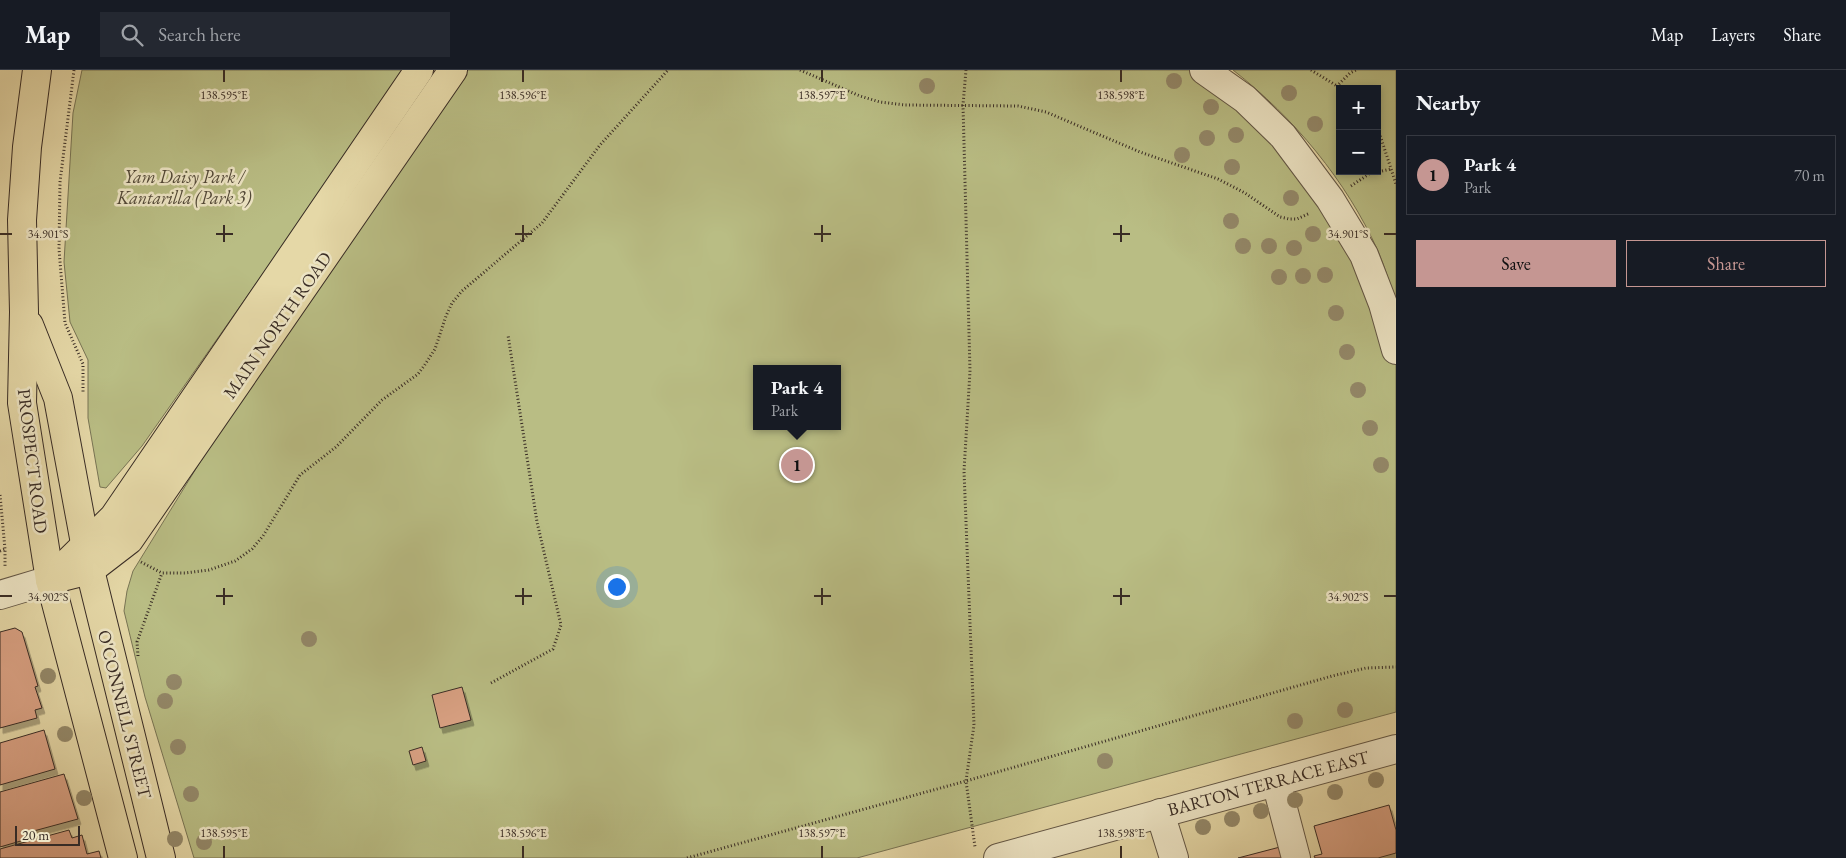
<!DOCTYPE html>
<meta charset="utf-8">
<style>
:root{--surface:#171b24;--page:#242831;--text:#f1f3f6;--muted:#9ea1a6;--line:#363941;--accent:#c59692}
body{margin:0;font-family:"EB Garamond",serif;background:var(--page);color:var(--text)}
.controls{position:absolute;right:15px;top:15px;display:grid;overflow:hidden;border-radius:0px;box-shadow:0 2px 8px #0003}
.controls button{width:45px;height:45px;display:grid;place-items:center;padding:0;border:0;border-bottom:1px solid var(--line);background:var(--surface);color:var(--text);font:25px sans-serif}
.scale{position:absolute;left:15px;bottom:12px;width:65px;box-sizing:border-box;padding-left:5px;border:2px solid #382c25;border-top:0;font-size:14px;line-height:18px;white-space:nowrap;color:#382c25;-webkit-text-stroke:4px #eee6c6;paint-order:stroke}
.you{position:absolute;left:616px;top:516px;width:18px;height:18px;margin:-12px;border:4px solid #fff;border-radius:50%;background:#1a73e8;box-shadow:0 0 0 8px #1a73e833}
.badge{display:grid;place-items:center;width:32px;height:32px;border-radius:50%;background:var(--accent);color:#111;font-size:16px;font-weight:700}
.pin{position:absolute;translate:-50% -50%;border:2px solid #fff;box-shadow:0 1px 5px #0006}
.popup{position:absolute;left:753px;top:295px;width:88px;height:65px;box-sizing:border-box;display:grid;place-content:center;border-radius:0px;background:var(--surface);filter:drop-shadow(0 1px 4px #0005);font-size:16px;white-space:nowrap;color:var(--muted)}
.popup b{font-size:19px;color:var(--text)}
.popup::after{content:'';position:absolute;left:50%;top:100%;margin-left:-10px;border:10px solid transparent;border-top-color:var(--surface)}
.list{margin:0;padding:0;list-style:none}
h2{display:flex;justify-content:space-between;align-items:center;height:65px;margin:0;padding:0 20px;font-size:21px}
h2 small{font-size:16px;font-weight:400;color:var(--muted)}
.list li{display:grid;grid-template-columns:32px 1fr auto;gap:15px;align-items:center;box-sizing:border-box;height:80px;margin:0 10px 10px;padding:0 10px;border:1px solid var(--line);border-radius:0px}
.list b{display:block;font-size:19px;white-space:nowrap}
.list p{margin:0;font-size:16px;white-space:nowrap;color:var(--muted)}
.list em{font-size:16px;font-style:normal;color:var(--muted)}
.actions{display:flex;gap:10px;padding:15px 20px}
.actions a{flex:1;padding:11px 0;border:1px solid var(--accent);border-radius:0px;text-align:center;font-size:18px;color:var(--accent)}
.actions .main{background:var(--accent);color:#111}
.icon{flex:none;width:28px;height:28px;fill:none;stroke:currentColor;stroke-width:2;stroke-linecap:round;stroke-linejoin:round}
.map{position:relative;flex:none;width:1396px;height:788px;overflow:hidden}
header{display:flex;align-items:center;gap:30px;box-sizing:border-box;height:70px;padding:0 25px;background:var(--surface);border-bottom:1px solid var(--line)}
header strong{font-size:24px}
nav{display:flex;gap:28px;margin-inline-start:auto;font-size:18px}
.search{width:350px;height:45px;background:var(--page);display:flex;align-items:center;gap:12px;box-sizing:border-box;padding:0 18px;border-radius:0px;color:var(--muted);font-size:19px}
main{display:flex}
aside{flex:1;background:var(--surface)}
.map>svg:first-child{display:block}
.green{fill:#b9bd84;stroke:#787454;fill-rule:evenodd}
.building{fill:#d9a183;stroke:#382c25;filter:url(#shadow)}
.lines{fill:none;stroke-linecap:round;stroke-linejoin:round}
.minor-casing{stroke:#635746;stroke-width:30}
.major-casing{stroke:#382c25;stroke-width:30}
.path{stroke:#382c25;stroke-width:3;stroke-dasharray:1 2.5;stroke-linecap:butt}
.minor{stroke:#eee6c6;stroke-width:28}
.major{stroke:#e5d8a7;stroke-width:28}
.tree{fill:#94896a}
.ticks{fill:none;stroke:#382c25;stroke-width:2}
.labels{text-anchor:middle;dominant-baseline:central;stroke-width:5;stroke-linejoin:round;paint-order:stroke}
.park-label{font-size:18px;font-style:italic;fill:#524938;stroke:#eee6c6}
.street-label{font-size:18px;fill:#382c25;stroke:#eee6c6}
.ticks-label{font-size:12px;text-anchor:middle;fill:#382c25;stroke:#eee6c6;stroke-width:5;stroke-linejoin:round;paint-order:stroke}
</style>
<header>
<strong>Map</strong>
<div class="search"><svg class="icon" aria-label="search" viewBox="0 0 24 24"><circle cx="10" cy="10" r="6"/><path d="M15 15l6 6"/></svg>Search here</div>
<nav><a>Map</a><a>Layers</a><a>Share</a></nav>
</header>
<main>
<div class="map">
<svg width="1396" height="788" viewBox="0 0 1396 788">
<defs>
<filter id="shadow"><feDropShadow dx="3" dy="5.5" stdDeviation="0" flood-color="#0004"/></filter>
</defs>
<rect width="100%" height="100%" fill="#e5d8a7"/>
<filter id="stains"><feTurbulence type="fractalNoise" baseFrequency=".004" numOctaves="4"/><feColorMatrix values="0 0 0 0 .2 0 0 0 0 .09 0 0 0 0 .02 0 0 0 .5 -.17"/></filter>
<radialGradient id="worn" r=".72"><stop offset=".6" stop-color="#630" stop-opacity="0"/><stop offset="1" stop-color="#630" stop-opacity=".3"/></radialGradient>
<g class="green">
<path d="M 82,0 L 406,0 L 142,376 L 106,418 L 100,417 L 88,348 L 88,290 L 70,252 L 64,192 L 73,43 Z"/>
<path d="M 460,0 L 1193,0 L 1242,31 L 1328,133 L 1396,289 L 1396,642 L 857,788 L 194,788 L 145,627 L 124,541 L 127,521 L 133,501 L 309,215 ZM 757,299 L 837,299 L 837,356 L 757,356 Z"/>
<path d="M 1233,0 L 1396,0 L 1396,232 C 1390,215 1385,197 1378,181 C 1346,110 1294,48 1233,0 ZM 1340,19 L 1377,19 L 1377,101 L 1340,101 Z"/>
</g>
<g class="building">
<path d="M 15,558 L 22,562 L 38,616 L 35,617 L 42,638 L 35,640 L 37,648 L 0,658 L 0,562 Z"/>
<path d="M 462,617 L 471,650 L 440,658 L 432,625 Z"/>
<path d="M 44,660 L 55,699 L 0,715 L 0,673 Z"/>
<path d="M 422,677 L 426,691 L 413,695 L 409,681 Z"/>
<path d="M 64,704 L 78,749 L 30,762 L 31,768 L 0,777 L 0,722 Z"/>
<path d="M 1389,735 L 1396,760 L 1396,783 L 1378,788 L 1315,788 L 1314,786 L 1322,784 L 1314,756 Z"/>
<path d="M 69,760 L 72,768 L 82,765 L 87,784 L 99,781 L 101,788 L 0,788 L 0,779 Z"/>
<path d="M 1280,777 L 1283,788 L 1238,788 Z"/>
</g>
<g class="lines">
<g class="minor-casing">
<g id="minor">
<path d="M 1204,0 L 1245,29 L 1283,66 L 1330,129 L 1364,185 L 1383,234 L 1396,280"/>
<path d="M 0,525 L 50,510"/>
<path d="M 1276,712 L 1296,788"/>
<path d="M 1160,743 L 1174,788"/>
<path d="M 998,788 L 1396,679"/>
</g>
</g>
<g class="major-casing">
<g id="major">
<path d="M 37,0 L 27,77 L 22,150 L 24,242 L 22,333 L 50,510 L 123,788"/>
<path d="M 29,255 L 58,328 L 90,500 L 161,788"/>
<path d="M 51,509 L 114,447 L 419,0"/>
<path d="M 50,510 L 90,500 L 129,470 L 453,0"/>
</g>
</g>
<g class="path">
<path d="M 74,0 L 60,112 L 59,179 L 65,253 L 83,294 L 83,322"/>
<path d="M 800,0 L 860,26 L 880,32 L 905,35 L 1018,36 L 1046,42 L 1140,82 L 1218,109 L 1245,123 L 1280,147 L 1289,149 L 1297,149 L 1310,143"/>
<path d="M 966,0 L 963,35 L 970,301 L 964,401 L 974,655 L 966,711 L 975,777"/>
<path d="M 1311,0 L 1342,19"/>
<path d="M 1340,31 L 1338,15 L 1350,3 L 1356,0"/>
<path d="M 1377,56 L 1396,114"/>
<path d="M 1351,116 L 1369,104 L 1391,99"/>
<path d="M 0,425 L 5,479 L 5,497"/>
<path d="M 0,481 L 5,479"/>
<path d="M 141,492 L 162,503 L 185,503 L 209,500 L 235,491 L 252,479 L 263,466 L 300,405 L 336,377 L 382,330 L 418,304 L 424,296 L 435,279 L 446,246 L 452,233 L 462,221 L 542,153 L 600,75 L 668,0"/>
<path d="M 138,586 L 137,572 L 162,503"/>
<path d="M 491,613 L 553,579 L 561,555 L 537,452 L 508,265"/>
<path d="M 687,788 L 966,711 L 1332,606 L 1366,598 L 1396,597"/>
</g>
<use href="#minor" class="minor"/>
<use href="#major" class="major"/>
</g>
<g class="tree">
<circle cx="1174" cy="11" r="8"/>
<circle cx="927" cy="16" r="8"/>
<circle cx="1289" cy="23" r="8"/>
<circle cx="1211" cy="37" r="8"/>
<circle cx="1315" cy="54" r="8"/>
<circle cx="1236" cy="65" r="8"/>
<circle cx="1207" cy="68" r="8"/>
<circle cx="1182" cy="85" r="8"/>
<circle cx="1232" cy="97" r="8"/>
<circle cx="1291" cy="128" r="8"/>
<circle cx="1231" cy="151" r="8"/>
<circle cx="1313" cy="164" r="8"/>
<circle cx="1243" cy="176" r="8"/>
<circle cx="1269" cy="176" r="8"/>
<circle cx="1294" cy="178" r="8"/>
<circle cx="1325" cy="205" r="8"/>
<circle cx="1303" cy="206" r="8"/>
<circle cx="1279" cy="207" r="8"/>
<circle cx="1336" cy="243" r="8"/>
<circle cx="1347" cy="282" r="8"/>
<circle cx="1358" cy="320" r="8"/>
<circle cx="1370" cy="358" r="8"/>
<circle cx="1381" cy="395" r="8"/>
<circle cx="309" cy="569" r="8"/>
<circle cx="48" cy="606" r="8"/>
<circle cx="174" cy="612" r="8"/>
<circle cx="165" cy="631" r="8"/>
<circle cx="1345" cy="640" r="8"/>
<circle cx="1295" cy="651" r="8"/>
<circle cx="65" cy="664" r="8"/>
<circle cx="178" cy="677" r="8"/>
<circle cx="1105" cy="691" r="8"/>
<circle cx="1376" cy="710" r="8"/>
<circle cx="1335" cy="722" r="8"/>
<circle cx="191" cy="724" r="8"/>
<circle cx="84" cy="728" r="8"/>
<circle cx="1295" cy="730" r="8"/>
<circle cx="1261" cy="741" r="8"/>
<circle cx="1232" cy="749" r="8"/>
<circle cx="1203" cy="757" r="8"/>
<circle cx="175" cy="769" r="8"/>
<circle cx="204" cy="772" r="8"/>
</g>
<path class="ticks" d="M 224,0 L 224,12M 523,0 L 523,12M 822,0 L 822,12M 1121,0 L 1121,12M 224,155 L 224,172M 523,155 L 523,172M 822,155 L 822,172M 1121,155 L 1121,172M 0,164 L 12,164M 216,164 L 233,164M 515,164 L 532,164M 814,164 L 831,164M 1113,164 L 1130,164M 1384,164 L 1396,164M 224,518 L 224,535M 523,518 L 523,535M 822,518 L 822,535M 1121,518 L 1121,535M 0,526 L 12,526M 216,526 L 233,526M 515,526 L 532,526M 814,526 L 831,526M 1113,526 L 1130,526M 1384,526 L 1396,526M 224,776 L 224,788M 523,776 L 523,788M 822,776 L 822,788M 1121,776 L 1121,788"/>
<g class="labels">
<g class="park-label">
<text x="184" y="106">Yam Daisy Park /<tspan x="184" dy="21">Kantarilla (Park 3)</tspan></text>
</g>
<g class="street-label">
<text transform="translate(277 255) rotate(-55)">MAIN NORTH ROAD</text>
<text transform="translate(33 391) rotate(83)">PROSPECT ROAD</text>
<text transform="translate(125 644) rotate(76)">O'CONNELL STREET</text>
<text transform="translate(1268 713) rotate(-15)">BARTON TERRACE EAST</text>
</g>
</g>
<g class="ticks-label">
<text x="224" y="29">138.595°E</text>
<text x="523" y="29">138.596°E</text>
<text x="822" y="29">138.597°E</text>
<text x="1121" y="29">138.598°E</text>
<text x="48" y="168">34.901°S</text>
<text x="1348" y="168">34.901°S</text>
<text x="48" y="531">34.902°S</text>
<text x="1348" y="531">34.902°S</text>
<text x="224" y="767">138.595°E</text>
<text x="523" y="767">138.596°E</text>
<text x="822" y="767">138.597°E</text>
<text x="1121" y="767">138.598°E</text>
</g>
<rect width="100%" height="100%" filter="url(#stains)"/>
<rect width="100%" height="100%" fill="url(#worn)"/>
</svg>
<div class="controls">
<button>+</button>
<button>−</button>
</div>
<div class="scale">20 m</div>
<div class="you"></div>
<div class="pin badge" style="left:797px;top:395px">1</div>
<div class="popup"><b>Park 4</b>Park</div>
</div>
<aside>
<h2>Nearby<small></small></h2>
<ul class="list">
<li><span class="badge">1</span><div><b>Park 4</b><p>Park</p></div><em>70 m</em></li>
</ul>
<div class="actions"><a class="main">Save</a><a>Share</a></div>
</aside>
</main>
